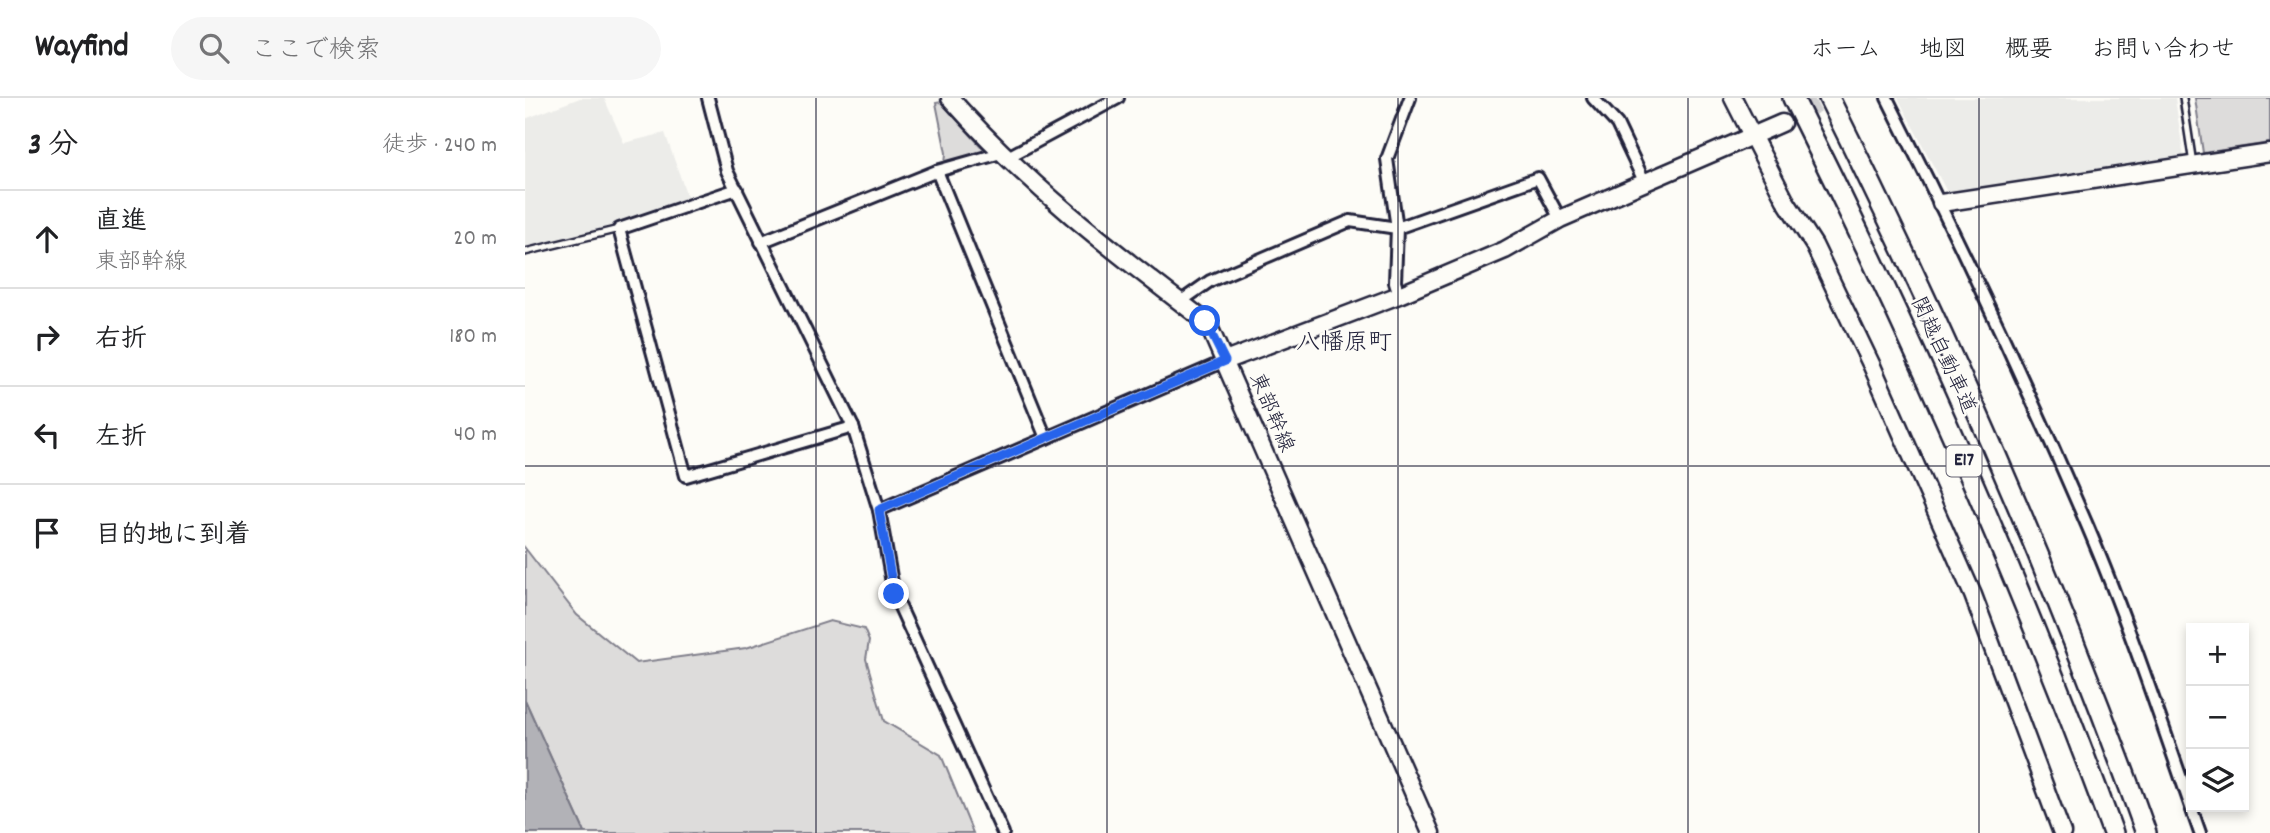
<!DOCTYPE html>
<html lang="ja">
<meta charset="utf-8">
<style>
:root{--surface:#fff;--page:#f6f6f6;--text:#202124;--muted:#757577;--line:#e0e0e0}
body{margin:0;font-family:Dekko,"Klee One",sans-serif;background:var(--page);color:var(--text)}
.controls{position:absolute;right:21px;bottom:21px;display:grid;overflow:hidden;border-radius:0px;box-shadow:0 4px 10px #0003}
.controls button{width:63px;height:63px;display:grid;place-items:center;padding:0;border:0;border-bottom:2px solid var(--line);background:var(--surface);color:var(--text);font:35px sans-serif}
.stop{position:absolute;width:21px;height:21px;margin:-16px;border:5px solid #2563eb;border-radius:50%;background:#fff}
.stop.end{background:#2563eb;border-color:#fff;box-shadow:0 2px 7px #0008}
.list{margin:0;padding:0;list-style:none}
h2{display:flex;justify-content:space-between;align-items:center;height:91px;margin:0;padding:0 28px;font-size:30px}
h2 small{font-size:23px;font-weight:400;color:var(--muted)}
.list li{display:grid;grid-template-columns:46px 1fr auto;gap:21px;align-items:center;box-sizing:border-box;height:98px;padding:0 28px;border-top:2px solid var(--line)}
.list b{display:block;font-size:26px;white-space:nowrap}
.list p{margin:0;font-size:23px;white-space:nowrap;color:var(--muted)}
.list em{font-size:23px;font-style:normal;color:var(--muted)}
.icon{flex:none;width:38px;height:38px;fill:none;stroke:currentColor;stroke-width:2;stroke-linecap:round;stroke-linejoin:round}
.map{position:relative;flex:none;width:1745px;height:735px;overflow:hidden}
header{display:flex;align-items:center;gap:42px;box-sizing:border-box;height:98px;padding:0 35px;background:var(--surface);border-bottom:2px solid var(--line)}
header strong{font-size:33px}
nav{display:flex;gap:38px;margin-inline-start:auto;font-size:24px}
.search{width:490px;height:63px;background:var(--page);display:flex;align-items:center;gap:18px;box-sizing:border-box;padding:0 24px;border-radius:38px;color:var(--muted);font-size:26px}
main{display:flex}
aside{flex:1;background:var(--surface)}
.map>svg:first-child{display:block}
.built{fill:#ecece9}
.green{fill:#dddcdb;stroke:#807f8b;stroke-width:2}
.water{fill:#b2b2b7;stroke:#787885;stroke-width:2}
.lines{fill:none;stroke-linecap:round;stroke-linejoin:round}
.secondary-tunnel{stroke:#d1d0d1;stroke-width:16;stroke-dasharray:16 8;stroke-linecap:butt}
.lane-casing{stroke:#22223b;stroke-width:10}
.street-casing{stroke:#22223b;stroke-width:16}
.secondary-casing{stroke:#22223b;stroke-width:21}
.highway-casing{stroke:#22223b;stroke-width:24}
.lane{stroke:#fdfcf7;stroke-width:5}
.street{stroke:#fdfcf7;stroke-width:10}
.secondary{stroke:#fdfcf7;stroke-width:16}
.highway{stroke:#fdfcf7;stroke-width:19}
.route{stroke:#2563eb;stroke-width:9}
.grid{fill:none;stroke:#22223b;stroke-width:2;stroke-opacity:0.55}
.labels{text-anchor:middle;dominant-baseline:central;stroke-width:5;stroke-linejoin:round;paint-order:stroke}
.shield{fill:#fdfcf7;stroke:#646373;stroke-width:2}
.shield-label{font-size:19px;font-weight:bold;fill:#22223b}
.street-label{font-size:21px;fill:#22223b;stroke:#fdfcf7}
.quarter-label{font-size:24px;fill:#22223b;stroke:#fdfcf7}
</style>
<header>
<strong>Wayfind</strong>
<div class="search"><svg class="icon" aria-label="search" viewBox="0 0 24 24"><circle cx="10" cy="10" r="6"/><path d="M15 15l6 6"/></svg>ここで検索</div>
<nav><a>ホーム</a><a>地図</a><a>概要</a><a>お問い合わせ</a></nav>
</header>
<main>
<aside>
<h2>3 分<small>徒歩 · 240 m</small></h2>
<ul class="list">
<li><svg class="icon" aria-label="ahead" viewBox="0 0 24 24"><path d="M12 20V5M6 11l6-6 6 6"/></svg><div><b>直進</b><p>東部幹線</p></div><em>20 m</em></li>
<li><svg class="icon" aria-label="right" viewBox="0 0 24 24"><path d="M7 20v-9h11M14 6l5 5-5 5"/></svg><div><b>右折</b></div><em>180 m</em></li>
<li><svg class="icon" aria-label="left" viewBox="0 0 24 24"><path d="M17 20v-9H6M10 6l-5 5 5 5"/></svg><div><b>左折</b></div><em>40 m</em></li>
<li><svg class="icon" aria-label="arrive" viewBox="0 0 24 24"><path d="M6 21V4h12l-3 4 3 4H6"/></svg><div><b>目的地に到着</b></div></li>
</ul>
</aside>
<div class="map">
<svg width="1745" height="735" viewBox="0 0 1745 735">
<rect width="100%" height="100%" fill="#fdfcf7"/>
<filter id="ink" filterUnits="userSpaceOnUse"><feTurbulence type="fractalNoise" baseFrequency=".0143" numOctaves="2"/><feDisplacementMap in="SourceGraphic" scale="14" xChannelSelector="R" yChannelSelector="G"/><feConvolveMatrix kernelMatrix="1 2 1 2 8 2 1 2 1" color-interpolation-filters="sRGB"/></filter>
<g filter="url(#ink)">
<g class="built">
<path d="M 55,0 L 79,0 L 99,45 L 140,35 L 163,101 L 75,131 L 0,151 L 0,21 Z"/>
<path d="M 1373,0 L 1650,0 L 1659,61 L 1422,94 Z"/>
</g>
<g class="green">
<path d="M 1670,0 L 1745,0 L 1745,45 L 1678,55 Z"/>
<path d="M 416,4 L 462,55 L 420,66 L 421,55 L 411,5 Z"/>
<path d="M 0,450 L 52,517 L 111,565 L 221,550 L 305,523 L 339,531 L 344,543 L 341,561 L 359,623 L 416,657 L 448,735 L 60,735 L 0,602 Z"/>
</g>
<path class="water" d="M 0,602 L 60,735 L 0,735 Z"/>
<g class="lines">
<path class="secondary-tunnel" d="M 1257,25 L 1304,0"/>
<g class="lane-casing">
<g id="lane">
<path d="M 1658,0 L 1668,66"/>
<path d="M 0,154 L 94,131"/>
</g>
</g>
<g class="street-casing">
<g id="street">
<path d="M 183,0 L 202,73 L 328,329 L 354,412 L 369,496 L 478,735"/>
<path d="M 1068,0 L 1092,26 L 1119,83"/>
<path d="M 1362,0 C 1433,140 1500,283 1562,427 C 1605,528 1639,632 1675,735"/>
<path d="M 481,60 L 593,0"/>
<path d="M 412,73 L 521,340"/>
<path d="M 212,91 L 94,131 L 161,378 L 328,329"/>
<path d="M 236,144 L 412,73 L 476,55"/>
<path d="M 874,197 L 870,184 L 872,130 L 862,61 L 885,0"/>
<path d="M 655,204 L 685,183 L 825,123 L 872,130 L 1013,80 L 1035,121"/>
<path d="M 354,412 L 700,263"/>
</g>
</g>
<g class="secondary-casing">
<g id="secondary">
<path d="M 425,0 C 502,87 588,153 680,223 L 686,233 L 906,735"/>
<path d="M 1208,0 L 1260,102 L 1289,147 L 1347,268 L 1448,497 L 1537,735"/>
<path d="M 1416,105 L 1745,55"/>
<path d="M 700,263 L 874,197 L 980,152 L 1035,121 L 1257,25"/>
</g>
</g>
<g class="highway-casing">
<g id="highway">
<path d="M 1268,0 C 1388,239 1496,483 1588,735"/>
<path d="M 1304,0 C 1423,239 1531,483 1621,735"/>
</g>
</g>
<use href="#lane" class="lane"/>
<use href="#street" class="street"/>
<use href="#secondary" class="secondary"/>
<use href="#highway" class="highway"/>
</g>
</g>
<g class="lines" filter="url(#ink)">
<path class="route" d="M 369,496 L 354,412 L 700,263 L 680,223"/>
</g>
<path class="grid" d="M 291,0 L 291,735M 582,0 L 582,735M 873,0 L 873,735M 1163,0 L 1163,735M 1454,0 L 1454,735M 0,368 L 1745,368"/>
<g class="labels">
<rect class="shield" x="1421.5" y="347.5" width="35" height="31" rx="5"/>
<g class="shield-label">
<text x="1439" y="363">E17</text>
</g>
<g class="street-label">
<text transform="translate(1417 258) rotate(65)">関越自動車道</text>
<text transform="translate(745 315) rotate(67)">東部幹線</text>
</g>
<g class="quarter-label">
<text x="819" y="246">八幡原町</text>
</g>
</g>
</svg>
<div class="controls">
<button>+</button>
<button>−</button>
<button><svg class="icon" aria-label="layers" viewBox="0 0 24 24"><path d="M12 4l9 5-9 5-9-5zM3 14l9 5 9-5"/></svg></button>
</div>
<div class="stop" style="left:680px;top:223px"></div>
<div class="stop end" style="left:369px;top:496px"></div>
</div>
</main>
